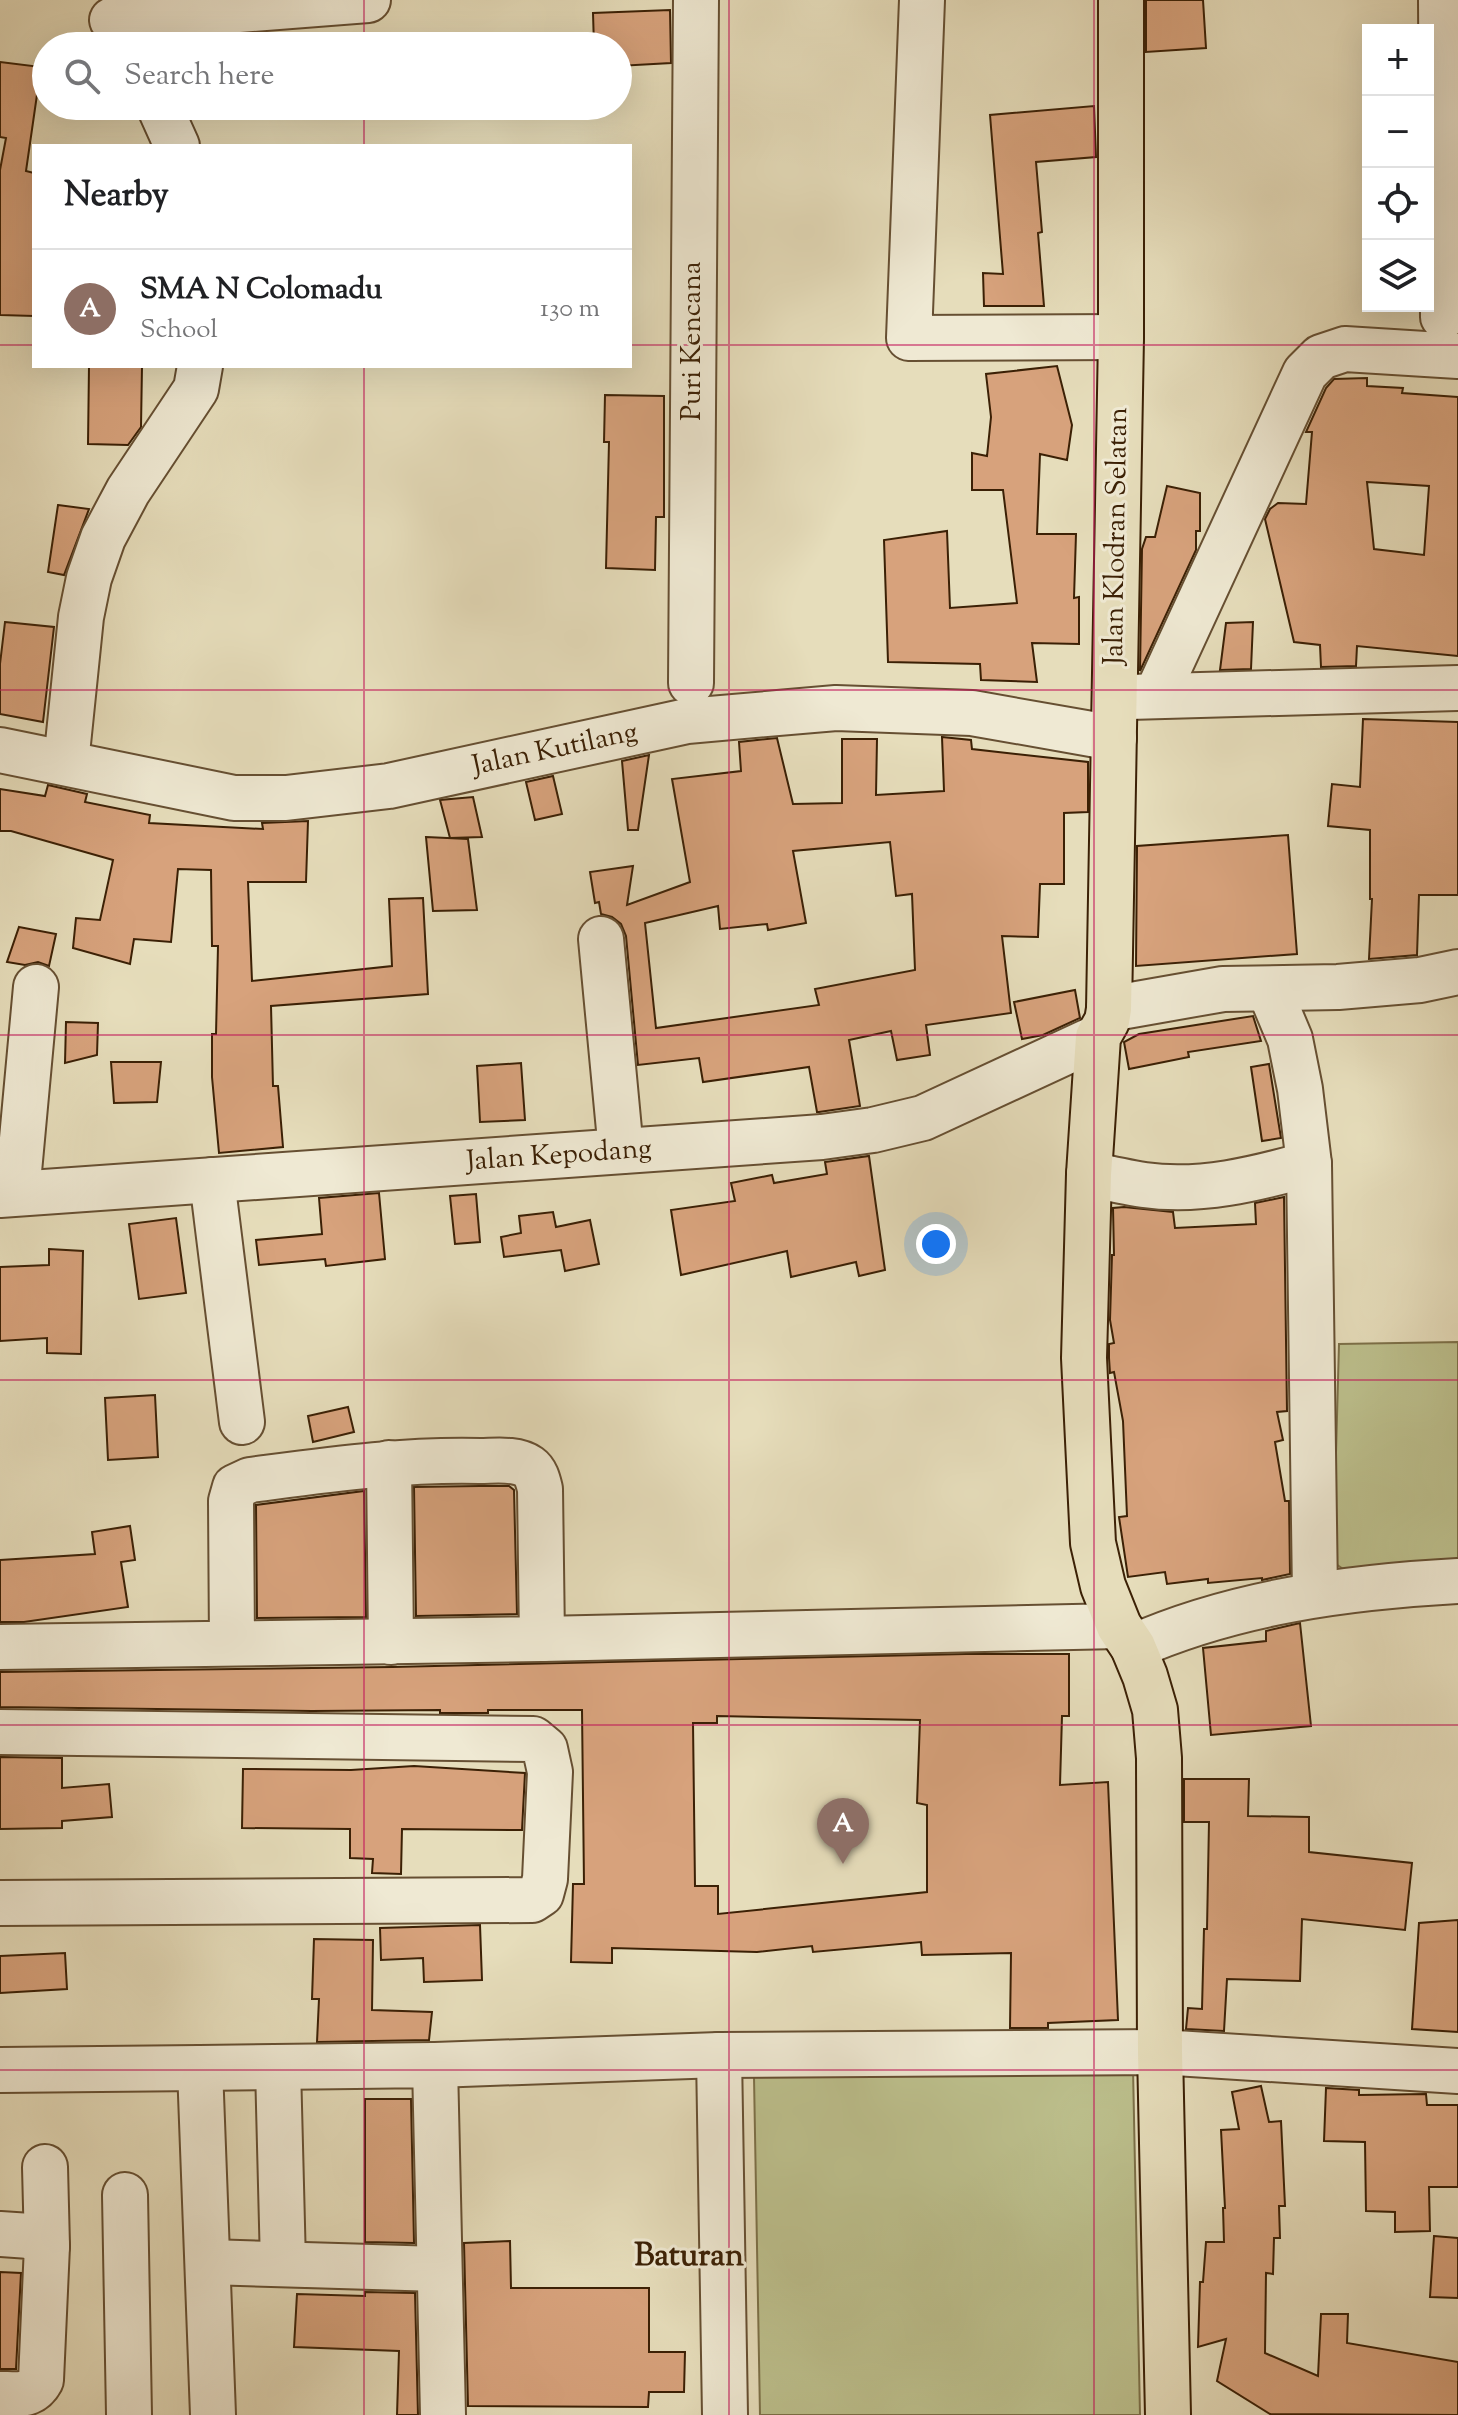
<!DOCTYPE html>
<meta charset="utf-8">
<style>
:root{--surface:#fff;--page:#f6f6f6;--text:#202124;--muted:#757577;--line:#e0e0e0;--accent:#8f2418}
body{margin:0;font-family:"Sorts Mill Goudy",serif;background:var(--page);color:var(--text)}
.controls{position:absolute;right:24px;top:24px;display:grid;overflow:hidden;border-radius:0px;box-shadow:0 8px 32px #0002}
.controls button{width:72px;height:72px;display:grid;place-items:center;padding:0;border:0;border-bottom:2px solid var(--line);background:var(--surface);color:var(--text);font:40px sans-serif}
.you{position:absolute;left:936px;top:1244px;width:28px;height:28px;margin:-20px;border:6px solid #fff;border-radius:50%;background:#1a73e8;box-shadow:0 0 0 12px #1a73e833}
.badge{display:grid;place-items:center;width:52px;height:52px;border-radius:50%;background:var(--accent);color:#fff;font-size:26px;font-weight:700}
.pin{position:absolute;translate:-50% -66px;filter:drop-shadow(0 2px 4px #0008)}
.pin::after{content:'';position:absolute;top:42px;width:28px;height:24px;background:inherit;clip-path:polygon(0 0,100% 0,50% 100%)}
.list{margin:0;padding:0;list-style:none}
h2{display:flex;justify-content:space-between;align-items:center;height:104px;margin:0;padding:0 32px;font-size:34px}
h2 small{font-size:26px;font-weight:400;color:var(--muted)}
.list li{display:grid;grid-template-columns:52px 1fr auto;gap:24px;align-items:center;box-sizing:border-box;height:120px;padding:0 32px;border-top:2px solid var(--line)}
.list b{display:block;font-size:30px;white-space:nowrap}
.list p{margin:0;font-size:26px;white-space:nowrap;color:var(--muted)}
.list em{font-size:26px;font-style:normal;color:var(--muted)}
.icon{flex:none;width:44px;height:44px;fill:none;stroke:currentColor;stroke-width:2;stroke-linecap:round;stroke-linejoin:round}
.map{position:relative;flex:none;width:1458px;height:2415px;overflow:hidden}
.search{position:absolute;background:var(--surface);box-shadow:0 8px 32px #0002;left:32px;top:32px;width:600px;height:88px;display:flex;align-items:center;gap:20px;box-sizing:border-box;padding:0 28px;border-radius:44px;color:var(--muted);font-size:30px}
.panel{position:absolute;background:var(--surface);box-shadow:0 8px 32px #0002;left:32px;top:144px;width:600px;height:224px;border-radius:0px}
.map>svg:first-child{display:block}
.green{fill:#bcbf8c;stroke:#7c7048;stroke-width:2}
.building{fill:#d7a27c;stroke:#3b2005;stroke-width:2;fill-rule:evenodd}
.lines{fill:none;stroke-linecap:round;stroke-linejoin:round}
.minor-casing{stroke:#664f32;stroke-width:48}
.major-casing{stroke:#3b2005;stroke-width:48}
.minor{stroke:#efe9d3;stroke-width:44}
.major{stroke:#e6ddbb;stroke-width:44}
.grid{fill:none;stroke:#c2185b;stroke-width:2;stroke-opacity:0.55}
.labels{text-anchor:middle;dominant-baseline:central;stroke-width:6;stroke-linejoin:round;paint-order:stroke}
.street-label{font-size:28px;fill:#3b2005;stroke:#efe9d3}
.quarter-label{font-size:32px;font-weight:bold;fill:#3b2005;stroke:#efe9d3}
</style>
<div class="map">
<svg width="1458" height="2415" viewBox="0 0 1458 2415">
<rect width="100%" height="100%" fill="#e6ddbb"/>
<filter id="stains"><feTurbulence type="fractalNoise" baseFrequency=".0025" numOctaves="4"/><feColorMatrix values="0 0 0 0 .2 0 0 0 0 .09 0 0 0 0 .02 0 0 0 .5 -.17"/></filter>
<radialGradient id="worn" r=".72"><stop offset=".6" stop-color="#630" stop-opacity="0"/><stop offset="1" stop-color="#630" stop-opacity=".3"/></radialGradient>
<g class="green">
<path d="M 1458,1342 L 1458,1563 L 1349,1573 L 1333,1562 L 1339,1344 Z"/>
<path d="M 1133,2068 L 1140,2415 L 760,2415 L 754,2077 Z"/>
</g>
<g class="building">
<path d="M 1146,0 L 1203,0 L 1206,48 L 1146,52 Z"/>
<path d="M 670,10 L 671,63 L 618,66 L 618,46 L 594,46 L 593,13 Z"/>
<path d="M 0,62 L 41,67 L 26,171 L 34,173 L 34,316 L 0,315 L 0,170 L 6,138 L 0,137 Z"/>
<path d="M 1094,106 L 1096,157 L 1036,162 L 1042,232 L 1038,233 L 1044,306 L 984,306 L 983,273 L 1003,274 L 990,115 Z"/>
<path d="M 89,366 L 142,366 L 141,427 L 128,445 L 88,444 Z"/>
<path d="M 1057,366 L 1072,425 L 1067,460 L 1040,454 L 1037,534 L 1076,534 L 1074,598 L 1079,597 L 1079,644 L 1032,643 L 1037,682 L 981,680 L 980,664 L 888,662 L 884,540 L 947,531 L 950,608 L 1017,603 L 1003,490 L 972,490 L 972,453 L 987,456 L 991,417 L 986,374 Z"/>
<path d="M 1367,378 L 1367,386 L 1403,388 L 1402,393 L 1458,397 L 1458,656 L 1357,646 L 1356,666 L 1321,667 L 1320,645 L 1294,642 L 1265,519 L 1270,509 L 1278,503 L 1306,504 L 1312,432 L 1306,432 L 1326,388 L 1334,379 ZM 1367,482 L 1429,486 L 1424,555 L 1374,549 Z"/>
<path d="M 605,395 L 664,396 L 664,517 L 656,517 L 655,570 L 606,568 L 609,442 L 604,442 Z"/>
<path d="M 1167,486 L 1200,493 L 1200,531 L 1196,531 L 1196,550 L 1140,671 L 1142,549 L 1146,537 L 1155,537 Z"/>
<path d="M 58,505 L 89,509 L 64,575 L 48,572 Z"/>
<path d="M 5,622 L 54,627 L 43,722 L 0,714 L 0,664 Z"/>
<path d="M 1253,622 L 1251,669 L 1220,670 L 1226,623 Z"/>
<path d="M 1363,719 L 1458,722 L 1458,895 L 1419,895 L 1417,955 L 1369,959 L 1372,899 L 1370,899 L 1370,830 L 1328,826 L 1332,784 L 1360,787 Z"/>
<path d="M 942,737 L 971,740 L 972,749 L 1088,762 L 1088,812 L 1064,813 L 1064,884 L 1040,884 L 1038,937 L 1002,936 L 1011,1013 L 926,1025 L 930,1055 L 897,1060 L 891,1031 L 849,1040 L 860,1106 L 819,1112 L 817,1112 L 809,1067 L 703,1082 L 699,1058 L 638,1065 L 626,936 L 621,924 L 612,917 L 601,914 L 599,902 L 595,903 L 590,872 L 633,866 L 627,905 L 690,882 L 672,779 L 741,771 L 739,742 L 777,738 L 793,804 L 842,803 L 842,739 L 877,739 L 876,795 L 944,791 ZM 890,842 L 896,896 L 912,894 L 915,970 L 815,989 L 819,1005 L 656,1028 L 645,923 L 718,906 L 720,929 L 767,924 L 768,930 L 806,923 L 793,851 Z"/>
<path d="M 649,755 L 638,830 L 628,830 L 622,761 Z"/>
<path d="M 553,776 L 562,814 L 535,820 L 526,782 Z"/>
<path d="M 48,785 L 87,794 L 85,802 L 150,815 L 149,823 L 263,829 L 262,823 L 308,821 L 306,882 L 248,882 L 252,981 L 392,966 L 389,899 L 423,898 L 428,994 L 271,1006 L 273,1086 L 278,1086 L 283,1147 L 219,1153 L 212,1077 L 212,1034 L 216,1034 L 218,946 L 212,946 L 211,870 L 178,869 L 171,942 L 134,939 L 130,964 L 73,948 L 76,918 L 100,920 L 113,860 L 11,831 L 0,831 L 0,789 L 45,796 Z"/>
<path d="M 473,797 L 482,837 L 450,838 L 440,800 Z"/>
<path d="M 1288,835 L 1297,954 L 1136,966 L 1137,846 Z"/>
<path d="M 426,837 L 468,839 L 477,910 L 433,911 Z"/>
<path d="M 19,927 L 56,934 L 49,966 L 38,962 L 25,965 L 7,962 Z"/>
<path d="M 1075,990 L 1080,1018 L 1043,1035 L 1022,1039 L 1014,1002 Z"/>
<path d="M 1253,1016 L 1261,1041 L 1188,1052 L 1189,1057 L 1129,1069 L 1124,1042 L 1139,1034 Z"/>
<path d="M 66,1022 L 98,1023 L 97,1055 L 65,1063 Z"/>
<path d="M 111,1062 L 161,1062 L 157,1102 L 114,1103 Z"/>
<path d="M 521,1063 L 525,1120 L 480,1122 L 477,1066 Z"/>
<path d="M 1269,1064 L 1281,1138 L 1262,1141 L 1251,1067 Z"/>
<path d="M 869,1156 L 885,1270 L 859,1276 L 856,1262 L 791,1277 L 787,1251 L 681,1275 L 671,1210 L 735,1201 L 731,1183 L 772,1175 L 774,1183 L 827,1174 L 825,1162 Z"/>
<path d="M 379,1193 L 385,1259 L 326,1266 L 325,1259 L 259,1265 L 256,1240 L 322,1234 L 319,1198 Z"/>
<path d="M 476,1194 L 480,1242 L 455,1244 L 450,1196 Z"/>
<path d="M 1284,1197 L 1287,1411 L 1277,1412 L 1283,1440 L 1275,1442 L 1285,1501 L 1289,1501 L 1290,1574 L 1262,1580 L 1262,1578 L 1208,1583 L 1208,1579 L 1167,1584 L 1165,1572 L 1128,1577 L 1119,1517 L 1127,1516 L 1123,1421 L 1114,1372 L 1110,1373 L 1109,1358 L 1109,1344 L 1114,1343 L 1110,1320 L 1112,1255 L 1114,1255 L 1113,1208 L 1124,1207 L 1173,1212 L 1175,1228 L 1256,1224 L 1255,1203 Z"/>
<path d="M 553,1212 L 556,1227 L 590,1220 L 599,1264 L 565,1271 L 561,1250 L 504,1257 L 501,1237 L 521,1233 L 519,1216 Z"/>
<path d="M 176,1218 L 186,1293 L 139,1299 L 129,1224 Z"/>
<path d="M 49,1249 L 83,1251 L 81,1354 L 47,1353 L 47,1338 L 0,1341 L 0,1267 L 49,1265 Z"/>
<path d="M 155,1395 L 158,1457 L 108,1460 L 105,1398 Z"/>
<path d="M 348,1407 L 354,1432 L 313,1442 L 308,1416 Z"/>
<path d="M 480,1486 L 509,1486 L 514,1490 L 517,1614 L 416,1616 L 414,1487 Z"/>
<path d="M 364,1491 L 366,1617 L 257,1618 L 256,1505 Z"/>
<path d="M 130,1526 L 135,1560 L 121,1562 L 128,1607 L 24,1622 L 0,1622 L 0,1560 L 95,1554 L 92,1532 Z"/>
<path d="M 1300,1623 L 1311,1726 L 1211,1735 L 1203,1648 L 1266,1641 L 1266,1631 Z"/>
<path d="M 966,1654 L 1069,1654 L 1069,1716 L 1062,1716 L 1060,1785 L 1108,1782 L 1118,2020 L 1048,2023 L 1048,2028 L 1010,2028 L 1011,1953 L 922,1955 L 921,1942 L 813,1952 L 812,1946 L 757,1952 L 612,1948 L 612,1963 L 571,1962 L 573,1884 L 584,1884 L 582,1710 L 488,1710 L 488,1713 L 440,1713 L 440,1710 L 312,1711 L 0,1707 L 0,1672 L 392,1667 ZM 717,1716 L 920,1720 L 917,1803 L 927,1805 L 927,1892 L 718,1914 L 718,1886 L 695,1886 L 693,1723 L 717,1723 Z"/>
<path d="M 0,1757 L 62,1758 L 62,1788 L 109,1784 L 112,1817 L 62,1821 L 62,1828 L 0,1829 Z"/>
<path d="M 414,1766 L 525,1773 L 522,1830 L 402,1829 L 401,1874 L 372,1873 L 373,1859 L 350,1858 L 350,1829 L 242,1828 L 243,1769 L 351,1770 Z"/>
<path d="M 1184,1779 L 1249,1779 L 1248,1816 L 1309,1817 L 1309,1852 L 1412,1863 L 1405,1930 L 1302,1919 L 1300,1981 L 1227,1979 L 1224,2031 L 1186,2029 L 1188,2008 L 1202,2009 L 1204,1929 L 1207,1929 L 1209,1822 L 1184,1822 Z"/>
<path d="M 1458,1920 L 1458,2032 L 1412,2029 L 1419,1923 Z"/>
<path d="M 480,1925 L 482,1980 L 424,1982 L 423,1958 L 381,1960 L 380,1928 Z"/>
<path d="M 314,1939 L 373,1940 L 372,2010 L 432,2012 L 429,2040 L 317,2042 L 319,1999 L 312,1999 Z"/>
<path d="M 65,1953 L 67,1989 L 0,1993 L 0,1956 Z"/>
<path d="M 1261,2086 L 1269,2122 L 1281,2121 L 1285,2206 L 1279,2206 L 1280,2238 L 1274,2238 L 1273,2274 L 1266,2273 L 1265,2353 L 1318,2376 L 1321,2314 L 1348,2314 L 1347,2343 L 1458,2362 L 1458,2415 L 1270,2414 L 1217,2381 L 1226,2339 L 1198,2347 L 1200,2282 L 1203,2282 L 1206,2242 L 1224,2242 L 1223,2208 L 1225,2208 L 1221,2130 L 1239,2129 L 1232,2092 Z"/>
<path d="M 1326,2088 L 1359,2090 L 1359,2095 L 1426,2094 L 1427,2105 L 1458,2105 L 1458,2187 L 1429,2187 L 1430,2231 L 1395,2232 L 1395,2212 L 1366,2211 L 1365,2142 L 1324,2141 Z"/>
<path d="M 365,2099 L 411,2099 L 414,2243 L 365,2242 Z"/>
<path d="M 1434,2236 L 1458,2238 L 1458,2298 L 1430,2297 Z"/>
<path d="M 510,2241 L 511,2288 L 649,2288 L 649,2352 L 685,2352 L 684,2392 L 649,2392 L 648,2407 L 468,2406 L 464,2243 Z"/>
<path d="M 0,2272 L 21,2273 L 16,2369 L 0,2369 Z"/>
<path d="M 365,2292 L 415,2293 L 418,2415 L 397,2415 L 399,2351 L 294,2347 L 297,2294 L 365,2296 Z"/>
</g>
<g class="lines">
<g class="minor-casing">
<g id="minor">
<path d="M 922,0 L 909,338 L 1121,337"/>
<path d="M 1441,0 L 1443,317"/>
<path d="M 112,20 L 368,0"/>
<path d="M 159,106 L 177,146"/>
<path d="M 691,683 L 696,0"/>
<path d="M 1156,696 L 1305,373 L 1321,357 L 1345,349 L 1458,356"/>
<path d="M 1129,697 L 1458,688"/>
<path d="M 0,750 L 234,798 L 286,798 L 389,786 L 687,721 L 836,708 L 972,713 L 1114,738"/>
<path d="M 66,763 L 81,617 L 89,578 L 103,538 L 128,491 L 196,389 L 200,366"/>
<path d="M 601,939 L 621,1151"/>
<path d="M 1269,989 L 1290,1039 L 1300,1089 L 1309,1164 L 1315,1594"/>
<path d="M 1109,1009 L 1223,989 L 1338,987 L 1420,980 L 1458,972"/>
<path d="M 1089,1174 C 1107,1178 1125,1182 1144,1185 C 1200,1193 1256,1179 1309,1164"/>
<path d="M 212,1180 L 242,1422"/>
<path d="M 17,1193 L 36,987"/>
<path d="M 0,1195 L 822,1137 L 873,1130 L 923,1118 L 1098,1037"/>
<path d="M 389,1463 L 391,1642"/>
<path d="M 542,1639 L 1119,1626"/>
<path d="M 0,1647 L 542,1639 L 540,1489 C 538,1481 536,1472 529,1467 C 516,1458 495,1461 480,1461 C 403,1459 327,1470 250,1480 L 235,1487 L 231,1501 L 232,1642"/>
<path d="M 1133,1647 C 1235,1602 1348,1587 1458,1581"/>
<path d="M 0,1732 L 533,1739 L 545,1749 L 550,1772 L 545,1879 L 541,1894 L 532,1900 L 0,1903"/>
<path d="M 719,2055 L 725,2415"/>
<path d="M 435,2065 L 719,2055 L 1160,2052 L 1458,2071"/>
<path d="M 278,2067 L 283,2264"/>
<path d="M 200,2068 L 435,2065 L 443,2415"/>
<path d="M 0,2070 L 200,2068 L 213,2415"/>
<path d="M 45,2167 L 47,2246"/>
<path d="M 125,2195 L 129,2415"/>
<path d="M 0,2234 L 30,2236 L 47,2246 L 41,2380 C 32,2397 18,2394 0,2394"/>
<path d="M 208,2262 L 439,2269"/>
</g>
</g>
<g class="major-casing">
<path id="major" d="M 1121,0 L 1121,337 L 1109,1009 L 1107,1021 L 1098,1037 L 1089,1174 L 1084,1358 L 1093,1543 L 1103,1586 L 1119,1626 L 1133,1647 L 1145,1676 L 1155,1710 L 1159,1758 L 1160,2052 L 1168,2415"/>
</g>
<use href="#minor" class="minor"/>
<use href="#major" class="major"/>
</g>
<path class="grid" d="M 364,0 L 364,46M 729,0 L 729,2415M 1094,0 L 1094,2415M 364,106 L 364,146M 0,345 L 34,345M 630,345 L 1458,345M 364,366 L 364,2415M 0,690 L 1458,690M 0,1035 L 1458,1035M 0,1380 L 1458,1380M 0,1725 L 1458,1725M 0,2070 L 1458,2070"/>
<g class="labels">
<g class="street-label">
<text transform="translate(693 341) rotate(-90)">Puri Kencana</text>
<text transform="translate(1117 536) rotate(-89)">Jalan Klodran Selatan</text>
<text transform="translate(555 750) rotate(-12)">Jalan Kutilang</text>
<text transform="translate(559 1156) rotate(-4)">Jalan Kepodang</text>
</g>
<g class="quarter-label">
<text x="689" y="2257">Baturan</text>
</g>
</g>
<rect width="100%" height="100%" filter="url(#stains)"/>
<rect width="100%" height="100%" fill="url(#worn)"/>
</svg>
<div class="controls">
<button>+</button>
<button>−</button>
<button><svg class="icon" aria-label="locate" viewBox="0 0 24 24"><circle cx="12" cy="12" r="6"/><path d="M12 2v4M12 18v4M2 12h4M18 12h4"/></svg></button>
<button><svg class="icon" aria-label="layers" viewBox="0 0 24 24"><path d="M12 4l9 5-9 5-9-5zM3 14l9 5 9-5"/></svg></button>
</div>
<div class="you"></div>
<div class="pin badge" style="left:843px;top:1864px;background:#8d6e63">A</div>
<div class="search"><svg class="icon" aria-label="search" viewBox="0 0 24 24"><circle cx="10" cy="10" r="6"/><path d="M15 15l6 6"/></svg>Search here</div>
<section class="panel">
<h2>Nearby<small></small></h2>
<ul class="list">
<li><span class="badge" style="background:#8d6e63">A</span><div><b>SMA N Colomadu</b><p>School</p></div><em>130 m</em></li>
</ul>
</section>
</div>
